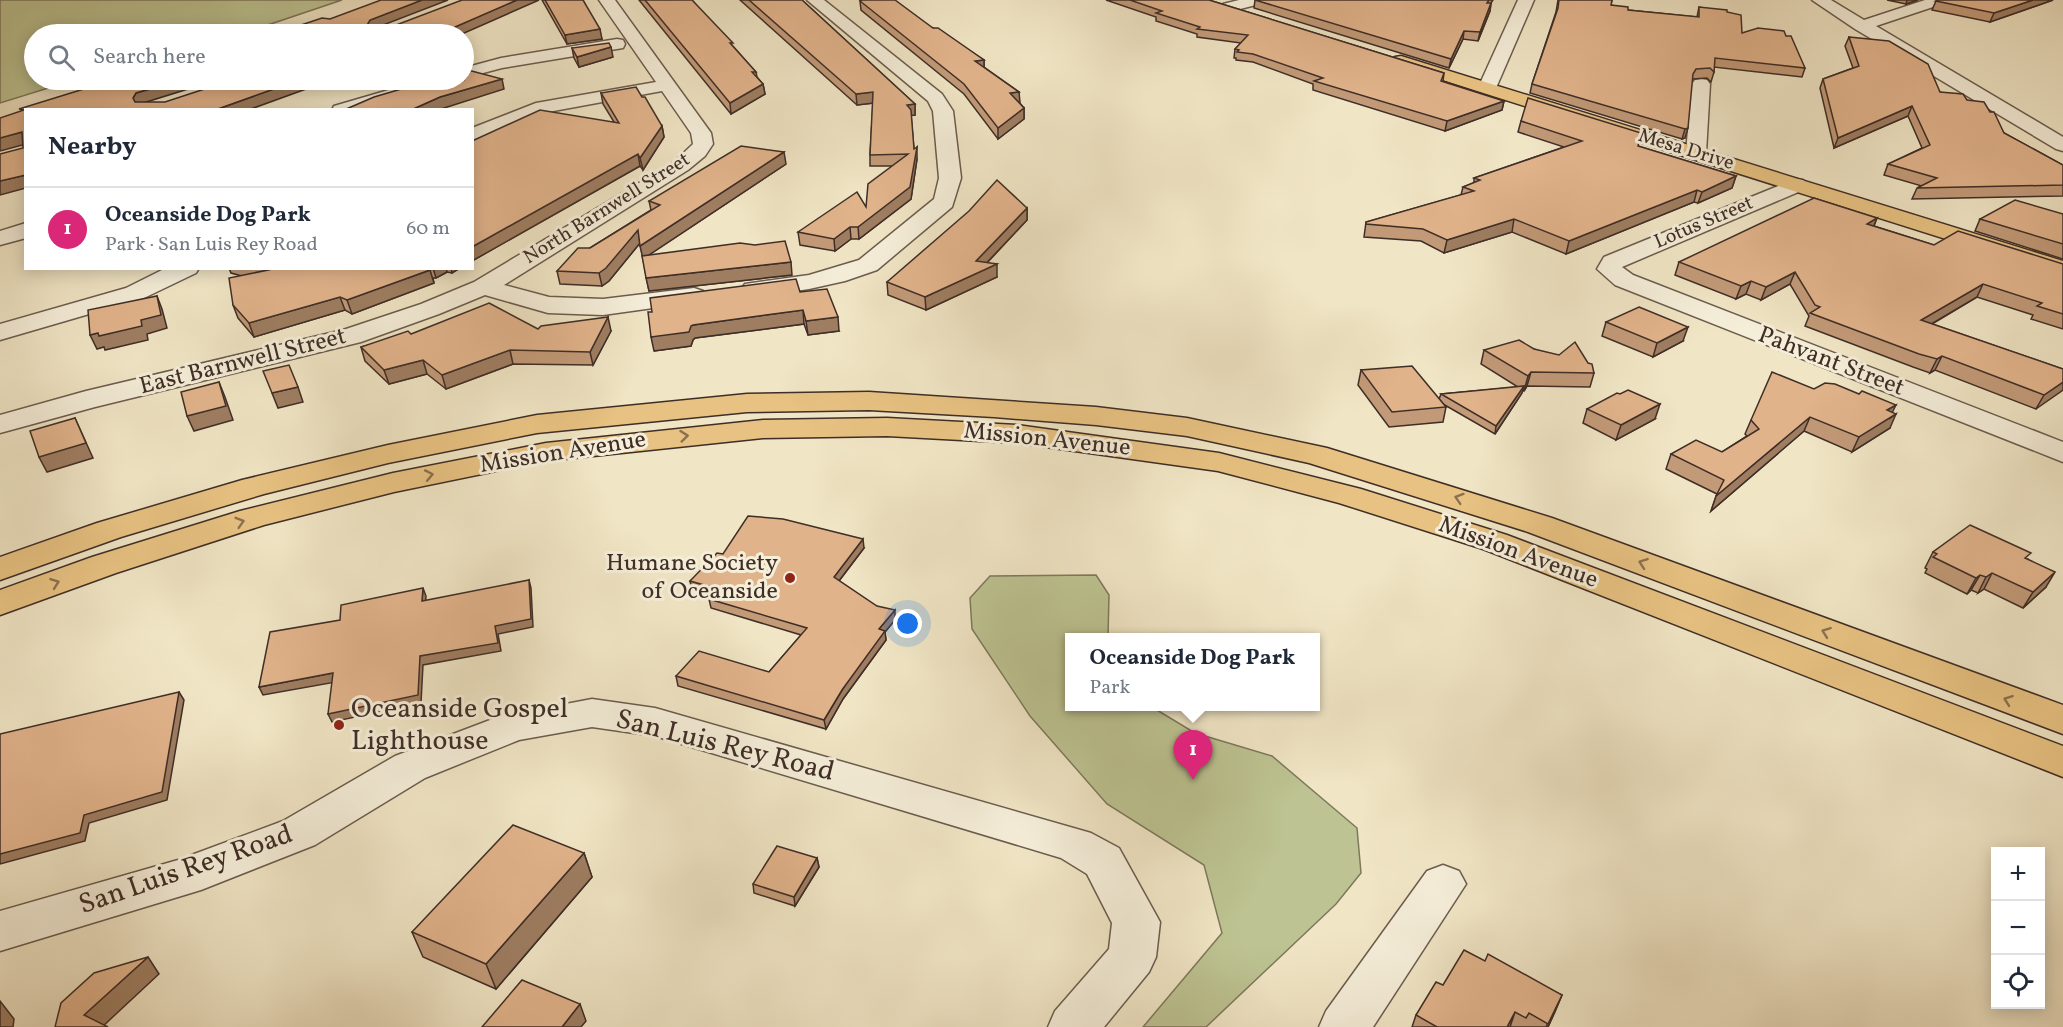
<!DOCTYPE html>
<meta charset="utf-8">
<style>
:root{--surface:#fff;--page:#f2f2f3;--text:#1f2937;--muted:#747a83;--line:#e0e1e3;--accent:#db2777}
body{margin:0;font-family:Vollkorn,serif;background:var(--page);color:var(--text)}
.controls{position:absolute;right:18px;bottom:18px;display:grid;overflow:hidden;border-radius:0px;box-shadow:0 3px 15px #0003}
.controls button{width:54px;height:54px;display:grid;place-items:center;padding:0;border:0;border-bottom:2px solid var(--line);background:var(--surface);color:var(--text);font:30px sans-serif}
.you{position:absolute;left:908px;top:624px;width:21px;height:21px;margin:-15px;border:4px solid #fff;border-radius:50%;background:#1a73e8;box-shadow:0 0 0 9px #1a73e833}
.badge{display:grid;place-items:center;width:39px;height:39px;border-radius:50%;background:var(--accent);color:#fff;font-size:20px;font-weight:700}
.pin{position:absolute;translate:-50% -50px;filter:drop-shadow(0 2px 3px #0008)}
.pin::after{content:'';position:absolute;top:32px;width:21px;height:18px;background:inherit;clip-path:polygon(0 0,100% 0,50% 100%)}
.popup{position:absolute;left:1065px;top:633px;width:255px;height:78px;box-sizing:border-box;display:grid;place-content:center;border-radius:0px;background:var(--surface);filter:drop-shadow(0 2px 4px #0005);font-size:20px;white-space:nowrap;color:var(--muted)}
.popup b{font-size:22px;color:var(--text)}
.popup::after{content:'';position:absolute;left:50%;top:100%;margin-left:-12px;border:12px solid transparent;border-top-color:var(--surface)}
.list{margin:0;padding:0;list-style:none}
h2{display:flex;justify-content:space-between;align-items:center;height:78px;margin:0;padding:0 24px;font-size:26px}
h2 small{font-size:20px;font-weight:400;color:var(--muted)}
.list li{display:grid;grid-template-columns:39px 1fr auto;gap:18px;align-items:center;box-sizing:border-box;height:84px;padding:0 24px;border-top:2px solid var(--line)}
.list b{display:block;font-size:22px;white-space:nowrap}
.list p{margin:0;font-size:20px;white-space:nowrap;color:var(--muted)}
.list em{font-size:20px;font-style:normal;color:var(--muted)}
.icon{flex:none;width:33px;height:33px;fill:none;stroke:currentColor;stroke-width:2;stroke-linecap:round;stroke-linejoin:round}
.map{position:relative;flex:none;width:2063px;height:1027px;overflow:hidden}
.search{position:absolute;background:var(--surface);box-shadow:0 3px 15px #0003;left:24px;top:24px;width:450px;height:66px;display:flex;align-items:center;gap:15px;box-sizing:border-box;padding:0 21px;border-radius:33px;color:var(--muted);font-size:22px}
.panel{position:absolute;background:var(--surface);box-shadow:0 3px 15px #0003;left:24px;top:108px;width:450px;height:162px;border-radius:0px}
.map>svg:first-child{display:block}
.green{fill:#bdc392;stroke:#7e785c;stroke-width:1.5}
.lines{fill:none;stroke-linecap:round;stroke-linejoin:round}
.minor-casing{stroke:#6b5c4e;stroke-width:3}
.major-casing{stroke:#3f2e27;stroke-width:3}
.minor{fill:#f5eed9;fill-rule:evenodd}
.major{fill:#e8c282;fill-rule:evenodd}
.wall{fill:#c29a78;stroke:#3f2e27;stroke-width:1.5}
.shaded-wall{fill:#9e7d61;stroke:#3f2e27;stroke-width:1.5}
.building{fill:#e1b38b;stroke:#3f2e27;stroke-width:1.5}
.oneway{stroke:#8b7150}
.poi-dot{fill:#8f2418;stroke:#f5eed9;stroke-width:2}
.labels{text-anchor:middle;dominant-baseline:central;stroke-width:6;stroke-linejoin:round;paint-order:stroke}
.far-street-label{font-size:20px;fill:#3f2e27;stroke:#f5eed9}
.street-label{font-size:24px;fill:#3f2e27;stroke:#f5eed9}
.poi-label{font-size:24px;fill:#3f2e27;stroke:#f5eed9;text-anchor:end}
.near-poi-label{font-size:28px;fill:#3f2e27;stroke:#f5eed9;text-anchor:start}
.near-street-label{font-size:28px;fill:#3f2e27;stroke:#f5eed9}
</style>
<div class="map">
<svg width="2063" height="1027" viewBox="0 0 2063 1027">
<rect width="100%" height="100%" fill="#f0e5c5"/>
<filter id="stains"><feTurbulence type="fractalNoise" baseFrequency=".00333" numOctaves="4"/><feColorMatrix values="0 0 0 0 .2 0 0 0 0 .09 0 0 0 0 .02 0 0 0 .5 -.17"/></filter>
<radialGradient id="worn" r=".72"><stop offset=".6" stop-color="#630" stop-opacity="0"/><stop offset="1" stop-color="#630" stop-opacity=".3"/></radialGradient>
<g class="green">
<path d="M 0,0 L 342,0 L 241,34 L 34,34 L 34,80 L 74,80 L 0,103 Z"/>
<path d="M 1096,575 L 1109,595 L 1108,637 L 1070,638 L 1070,706 L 1152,707 L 1195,733 L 1272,756 L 1357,828 L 1361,873 L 1336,904 L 1206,1027 L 1143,1027 L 1222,933 L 1204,865 L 1107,804 L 1030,716 L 972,629 L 970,598 L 990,576 Z"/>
</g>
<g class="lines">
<g class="minor-casing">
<g id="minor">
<path d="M 599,0 L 615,0 L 711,133 L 713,144 L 705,156 L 688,170 L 504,285 L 549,297 L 603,299 L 694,288 L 703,291 L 707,296 L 703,301 L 603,315 L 548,313 L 485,295 L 439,314 L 361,342 L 95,407 L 0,433 L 0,415 L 86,391 L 343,330 L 421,304 L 474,282 L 674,162 L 693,144 L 691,133 L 662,91 L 548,112 L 472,141 L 472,128 L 536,103 L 656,82 Z"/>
<path d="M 807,0 L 824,0 L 942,94 L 953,111 L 961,178 L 952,207 L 877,270 L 845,281 L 809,289 L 754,297 L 745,294 L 741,289 L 745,284 L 809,275 L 859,260 L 934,199 L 939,178 L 933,111 L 928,101 Z"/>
<path d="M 1239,0 L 1267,0 L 1264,3 L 1228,12 L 1220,7 L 1223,4 Z"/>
<path d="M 1518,0 L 1534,0 L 1496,88 L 1493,92 L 1481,92 L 1478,88 Z"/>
<path d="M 1812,0 L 1831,0 L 1864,20 L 1925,0 L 1948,0 L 1945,3 L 1876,26 L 2063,137 L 2063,151 L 2056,149 L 1855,29 Z"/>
<path d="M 617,39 L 623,40 L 625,44 L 623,48 L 502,68 L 464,78 L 464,68 L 501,58 Z"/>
<path d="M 1701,79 L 1707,80 L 1710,84 L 1706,153 L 1703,157 L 1696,159 L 1689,157 L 1686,153 L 1692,84 L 1695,80 Z"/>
<path d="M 423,80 L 450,80 L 447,84 L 363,110 L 332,110 L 334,106 Z"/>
<path d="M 1795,179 L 1803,180 L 1806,185 L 1803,190 L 1622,267 L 1633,275 L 2063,442 L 2063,462 L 1615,285 L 1597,269 L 1604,257 Z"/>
<path d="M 26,223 L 26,238 L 0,245 L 0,231 Z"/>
<path d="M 166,268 L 199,268 L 196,273 L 144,298 L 0,340 L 0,324 L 126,288 Z"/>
<path d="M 592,699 L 655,708 L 1091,833 L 1119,848 L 1160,922 L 1156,957 L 1149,972 L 1104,1027 L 1048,1027 L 1055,1011 L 1109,949 L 1112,923 L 1087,874 L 1061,858 L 655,736 L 592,727 L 519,740 L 425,778 L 315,845 L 201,890 L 0,951 L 0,911 L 178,860 L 283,821 L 395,756 L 498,717 Z"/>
<path d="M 1443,865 L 1459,871 L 1466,884 L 1373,1027 L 1319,1027 L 1326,1011 L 1427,871 Z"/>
</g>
</g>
<g class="major-casing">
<g id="major">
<path d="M 1401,56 L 2063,261 L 2063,276 L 1395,65 L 1392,61 L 1395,57 Z"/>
<path d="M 869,392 L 1096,407 L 1187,418 L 1327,448 L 1552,518 L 2063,705 L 2063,734 L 1528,532 L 1309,463 L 1187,436 L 1096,425 L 994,417 L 869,410 L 747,412 L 537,433 L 388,463 L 264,494 L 121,537 L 0,580 L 0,557 L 97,523 L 242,480 L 388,445 L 537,415 L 747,394 Z"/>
<path d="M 887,418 L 1017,425 L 1219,453 L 1361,489 L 1507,535 L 2063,746 L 2063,777 L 1483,549 L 1339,503 L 1218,471 L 1017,443 L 887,436 L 763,438 L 546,461 L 394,492 L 264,525 L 116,573 L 0,615 L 0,590 L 92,557 L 240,511 L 393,473 L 546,443 L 763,420 Z"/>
</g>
</g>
<use href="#minor" class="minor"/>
<use href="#major" class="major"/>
</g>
<g class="wall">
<path d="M 542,0 L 583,0 L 602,39 L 567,44 Z"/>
<path d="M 639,0 L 692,0 L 756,72 L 757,77 L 763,84 L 765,94 L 731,114 Z"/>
<path d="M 740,0 L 802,0 L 915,104 L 915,115 L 911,115 L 914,149 L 917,159 L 911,199 L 859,239 L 851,239 L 835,251 L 800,245 L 798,232 L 866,207 L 892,166 L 870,166 L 870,155 L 873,103 L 857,105 Z"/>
<path d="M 1106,0 L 1209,0 L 1444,73 L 1443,81 L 1504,101 L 1502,110 L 1445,131 L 1313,90 L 1313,84 L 1253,62 L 1236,60 L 1236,58 L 1234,58 L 1235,49 L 1241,43 L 1197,37 L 1197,34 L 1156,21 L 1156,17 Z"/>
<path d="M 1255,0 L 1493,0 L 1491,3 L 1490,11 L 1478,41 L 1463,39 L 1449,68 L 1254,8 Z"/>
<path d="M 1558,0 L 1612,0 L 1611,5 L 1628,10 L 1697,17 L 1699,7 L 1727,12 L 1742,33 L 1786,36 L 1805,68 L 1802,77 L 1714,67 L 1714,72 L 1711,82 L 1707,78 L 1693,79 L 1692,80 L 1685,138 L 1682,139 L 1530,93 L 1532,84 L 1556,12 Z"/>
<path d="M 1887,0 L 1918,0 L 1906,4 Z"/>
<path d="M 2053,0 L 1990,22 L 1932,10 L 1936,1 Z"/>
<path d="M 860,1 L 933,28 L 984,60 L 984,67 L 1019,92 L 1019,102 L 1024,108 L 1024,119 L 998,139 L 964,94 L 861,10 Z"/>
<path d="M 1849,37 L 1940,92 L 1967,100 L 1990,112 L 2004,133 L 2063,165 L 2063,196 L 1912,199 L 1917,188 L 1922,186 L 1884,175 L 1888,164 L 1922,148 L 1908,116 L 1834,148 L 1820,88 L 1823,79 L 1853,68 L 1845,46 Z"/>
<path d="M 572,48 L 613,57 L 579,67 L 574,58 Z"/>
<path d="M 601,93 L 662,126 L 664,137 L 643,170 L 640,166 L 472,261 L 472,141 L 614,122 L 603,104 Z"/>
<path d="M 1521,121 L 1638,146 L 1736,176 L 1732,188 L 1698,203 L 1694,202 L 1566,254 L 1512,232 L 1444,253 L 1421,241 L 1364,237 L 1366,222 L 1461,195 L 1463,187 L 1474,183 L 1474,178 L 1564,147 L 1518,132 Z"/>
<path d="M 786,164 L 647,256 L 792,275 L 649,291 L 640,243 L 609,281 L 602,286 L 560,284 L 557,271 L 590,248 L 651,210 L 649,201 Z"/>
<path d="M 1027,208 L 1027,220 L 987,263 L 997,277 L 926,310 L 888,295 L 887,282 Z"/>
<path d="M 2063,214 L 2063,259 L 1975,231 L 1980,219 Z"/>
<path d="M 1877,218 L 1874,226 L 1934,245 L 2063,264 L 2063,329 L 2031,319 L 2033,315 L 1977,297 L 1932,324 L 2063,369 L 2036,409 L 1935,370 L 1930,373 L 1913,367 L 1805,326 L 1809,316 L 1790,284 L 1761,300 L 1746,294 L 1736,299 L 1675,275 L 1679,262 Z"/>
<path d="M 229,268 L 460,268 L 452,273 L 447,272 L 436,278 L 433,278 L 434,283 L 352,314 L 345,310 L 254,337 L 238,318 L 233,305 L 242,276 L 231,273 Z"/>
<path d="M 800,292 L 839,331 L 808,335 L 804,324 L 695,338 L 693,340 L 691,346 L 654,351 Z"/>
<path d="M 1606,322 L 1683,341 L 1653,357 L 1602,336 Z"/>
<path d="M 538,329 L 611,331 L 593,365 L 513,364 L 446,389 L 427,374 L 389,384 L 365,361 L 361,347 L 411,334 Z"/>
<path d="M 1534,349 L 1594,373 L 1590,387 L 1527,386 L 1524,391 L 1523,390 L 1522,393 L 1495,434 L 1443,404 L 1446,407 L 1443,422 L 1389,427 L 1358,385 L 1361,370 L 1439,399 L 1441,394 L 1518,387 L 1481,364 L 1484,350 Z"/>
<path d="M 1814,389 L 1892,413 L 1890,428 L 1852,452 L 1804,431 L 1711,511 L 1717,494 L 1666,469 L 1671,454 L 1722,452 L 1747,436 L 1745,434 L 1751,420 Z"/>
<path d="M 1587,409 L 1655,419 L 1616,440 L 1583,423 Z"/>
<path d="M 864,548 L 839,581 L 895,620 L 885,632 L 886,640 L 843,699 L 826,729 L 678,686 L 676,676 L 769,672 L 801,635 L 711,608 L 709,599 L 712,596 L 692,590 L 690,581 L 723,554 Z"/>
<path d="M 1933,552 L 2028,559 L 2046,587 L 2023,608 L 1984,589 L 1978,593 L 1971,590 L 1967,594 L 1925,573 L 1927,569 L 1925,568 Z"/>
<path d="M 584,853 L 592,877 L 496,989 L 423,957 L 412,932 Z"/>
<path d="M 817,858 L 819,867 L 795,906 L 754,893 L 753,884 Z"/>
<path d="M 1485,961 L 1562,995 L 1548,1027 L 1412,1027 L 1416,1015 L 1443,985 Z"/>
</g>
<g class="shaded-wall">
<path d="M 422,0 L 448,0 L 373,29 L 367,25 L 370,20 Z"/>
<path d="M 517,0 L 539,0 L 462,34 L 439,34 Z"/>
<path d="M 1907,0 L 1918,0 L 1906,4 Z"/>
<path d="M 2033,0 L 2053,0 L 1990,22 L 1994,13 Z"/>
<path d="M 1491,3 L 1490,11 L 1478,41 L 1480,32 Z"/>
<path d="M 600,29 L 602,39 L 567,44 L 565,35 Z"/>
<path d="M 1464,31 L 1463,39 L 1449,68 L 1451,59 Z"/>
<path d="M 611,47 L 613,57 L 579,67 L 577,57 Z"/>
<path d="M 984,60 L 984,70 L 975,61 Z"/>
<path d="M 502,79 L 504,89 L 438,110 L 411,110 L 440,97 Z"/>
<path d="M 181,80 L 217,80 L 140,104 L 137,109 L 133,98 L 136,93 Z"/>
<path d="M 299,80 L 331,80 L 248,110 L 215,110 Z"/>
<path d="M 763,84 L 765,94 L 731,114 L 730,103 Z"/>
<path d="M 873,92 L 874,103 L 857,105 L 856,94 Z"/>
<path d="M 1019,92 L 1020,102 L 1010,103 L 1010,93 Z"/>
<path d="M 1504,101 L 1502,110 L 1445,131 L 1447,121 Z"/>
<path d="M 915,104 L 915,115 L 908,116 L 907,105 Z"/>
<path d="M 1912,106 L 1908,116 L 1834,148 L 1838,138 Z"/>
<path d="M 1024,108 L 1024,119 L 998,139 L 998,128 Z"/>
<path d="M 662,126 L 664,137 L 643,170 L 640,158 Z"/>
<path d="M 1688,128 L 1685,138 L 1682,139 L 1685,129 Z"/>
<path d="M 22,132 L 26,144 L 0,151 L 0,138 Z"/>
<path d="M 917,147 L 917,159 L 911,199 L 859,239 L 858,227 Z"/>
<path d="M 784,152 L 786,164 L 643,259 L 640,246 Z"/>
<path d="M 638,154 L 640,166 L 472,261 L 472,247 Z"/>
<path d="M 26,175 L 26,188 L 0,195 L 0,181 Z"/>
<path d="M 1736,176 L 1732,188 L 1698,203 L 1702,192 Z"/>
<path d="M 1697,190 L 1694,202 L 1566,254 L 1569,241 Z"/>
<path d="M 1027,208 L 1027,220 L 976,274 L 976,261 Z"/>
<path d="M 1877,218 L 1872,230 L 1867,224 Z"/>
<path d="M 1514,219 L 1512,232 L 1444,253 L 1447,240 Z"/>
<path d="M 850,227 L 851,239 L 835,251 L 834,239 Z"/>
<path d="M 638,230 L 640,243 L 609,281 L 602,286 L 599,273 Z"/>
<path d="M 791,262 L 792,275 L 649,291 L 646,278 Z"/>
<path d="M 997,264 L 997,277 L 926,310 L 925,297 Z"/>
<path d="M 433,268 L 446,268 L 447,272 L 436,278 Z"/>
<path d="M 451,268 L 460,268 L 452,273 Z"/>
<path d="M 430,270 L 434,283 L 352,314 L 347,300 Z"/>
<path d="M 1795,272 L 1790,284 L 1761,300 L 1766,287 Z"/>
<path d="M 1751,281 L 1746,294 L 1736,299 L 1741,286 Z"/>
<path d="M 1983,284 L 1977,297 L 1916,333 L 1921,320 Z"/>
<path d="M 157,296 L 162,309 L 167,328 L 147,334 L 148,340 L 105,350 L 104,347 L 97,349 L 90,335 L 141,320 Z"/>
<path d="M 340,297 L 345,310 L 254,337 L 249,323 Z"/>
<path d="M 803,310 L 804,324 L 695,338 L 693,340 L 691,346 L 654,351 L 651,337 L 693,325 Z"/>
<path d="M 608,317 L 611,331 L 593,365 L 590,352 Z"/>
<path d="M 838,317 L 839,331 L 808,335 L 806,321 Z"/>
<path d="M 1688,327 L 1683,341 L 1653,357 L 1657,343 Z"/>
<path d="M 510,350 L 513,364 L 446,389 L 442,375 Z"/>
<path d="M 1942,356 L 1935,370 L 1930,373 L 1937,359 Z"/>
<path d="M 423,360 L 427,374 L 389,384 L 384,370 Z"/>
<path d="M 1531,372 L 1527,386 L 1524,391 L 1528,376 Z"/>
<path d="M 219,382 L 225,397 L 233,420 L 194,431 L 187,416 Z"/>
<path d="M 2063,382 L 2063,390 L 2036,409 L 2044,395 Z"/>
<path d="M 1524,386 L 1522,393 L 1495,434 L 1496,426 Z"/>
<path d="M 298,387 L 303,402 L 278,408 L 272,393 Z"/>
<path d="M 1660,404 L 1655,419 L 1616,440 L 1621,425 Z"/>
<path d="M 1896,405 L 1889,419 L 1896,414 L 1890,428 L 1852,452 L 1859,437 L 1887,410 Z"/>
<path d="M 1810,417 L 1804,431 L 1711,511 L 1716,496 Z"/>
<path d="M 75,418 L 93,458 L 47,472 L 39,457 Z"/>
<path d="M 863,539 L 864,548 L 835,586 L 834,577 Z"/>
<path d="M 2055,572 L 2046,587 L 2023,608 L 2033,592 Z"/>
<path d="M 1992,573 L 1984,589 L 1978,593 L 1986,577 Z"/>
<path d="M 1980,575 L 1971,590 L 1967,594 L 1976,578 Z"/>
<path d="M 529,580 L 531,588 L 533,627 L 498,634 L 501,651 L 423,665 L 421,703 L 332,722 L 328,714 L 420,656 L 495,626 Z"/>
<path d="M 423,588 L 426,596 L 425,609 L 422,601 Z"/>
<path d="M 895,610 L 895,620 L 885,632 L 886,640 L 843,699 L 826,729 L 824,720 L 879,629 Z"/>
<path d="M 333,673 L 336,682 L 263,695 L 259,687 Z"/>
<path d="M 179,692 L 184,700 L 167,800 L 89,823 L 85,841 L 0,864 L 0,854 L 84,815 Z"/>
<path d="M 584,853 L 592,877 L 496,989 L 486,964 Z"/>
<path d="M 817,858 L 819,867 L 795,906 L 794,897 Z"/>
<path d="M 148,957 L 159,974 L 102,1027 L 84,1015 Z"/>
<path d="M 1562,995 L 1555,1012 L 1548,1027 L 1546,1027 Z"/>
<path d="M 0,1001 L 14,1019 L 13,1027 L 0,1027 Z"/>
<path d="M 580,1004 L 586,1021 L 581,1027 L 562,1027 Z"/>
<path d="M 1515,1012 L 1510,1027 L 1507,1027 Z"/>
</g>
<g class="building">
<path d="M 381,0 L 422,0 L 370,20 L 367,25 L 391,27 L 462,0 L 517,0 L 439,34 L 274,34 L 322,18 L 330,19 Z"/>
<path d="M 545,0 L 583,0 L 600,29 L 565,35 Z"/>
<path d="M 645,0 L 692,0 L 733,43 L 730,43 L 756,72 L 752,72 L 763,84 L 730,103 Z"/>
<path d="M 749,0 L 802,0 L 915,104 L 907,105 L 911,110 L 914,149 L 917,147 L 910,187 L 858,227 L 850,227 L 834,239 L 798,232 L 857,192 L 866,207 L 868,184 L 908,154 L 870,155 L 873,92 L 856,94 Z"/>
<path d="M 862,0 L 895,0 L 933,28 L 938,28 L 984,60 L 975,61 L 1019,92 L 1010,93 L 1024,108 L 998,128 L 964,84 L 860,1 Z"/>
<path d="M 1130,0 L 1209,0 L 1444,73 L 1441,81 L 1504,101 L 1447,121 L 1314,81 L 1323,78 L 1253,54 L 1237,52 L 1239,50 L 1235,49 L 1248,35 L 1197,29 L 1200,27 L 1156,13 L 1162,11 Z"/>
<path d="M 1255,0 L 1489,0 L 1487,3 L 1491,3 L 1480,32 L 1464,31 L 1451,59 Z"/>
<path d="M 1559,0 L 1612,0 L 1611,5 L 1628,7 L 1628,10 L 1699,17 L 1699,7 L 1727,10 L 1727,12 L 1741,15 L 1742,33 L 1758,28 L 1784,31 L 1786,36 L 1791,36 L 1805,68 L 1715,58 L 1714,72 L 1710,68 L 1696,69 L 1693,74 L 1688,128 L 1685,129 L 1532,84 L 1558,8 Z"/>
<path d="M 1939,0 L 2033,0 L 1994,13 L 1936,1 Z"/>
<path d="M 1849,37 L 1889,41 L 1928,64 L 1940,92 L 1963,94 L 1967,100 L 1984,102 L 1990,112 L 1994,112 L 2004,133 L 2063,165 L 2063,185 L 1917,188 L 1937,178 L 1888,164 L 1930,145 L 1912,106 L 1838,138 L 1823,79 L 1859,66 Z"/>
<path d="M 609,43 L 611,47 L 577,57 L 572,48 Z"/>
<path d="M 464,69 L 502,79 L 440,97 L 411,110 L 344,110 L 374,97 L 432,80 L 464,80 Z"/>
<path d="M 113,80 L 181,80 L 136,93 L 133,98 L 135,102 L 165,102 L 232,80 L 299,80 L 215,110 L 26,110 L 26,175 L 0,181 L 0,154 L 23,148 L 22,132 L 0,138 L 0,118 L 24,110 L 19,109 Z"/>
<path d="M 636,87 L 642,97 L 645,97 L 662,126 L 640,158 L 638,154 L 472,247 L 472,141 L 540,110 L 619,123 L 601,93 Z"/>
<path d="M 1528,98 L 1641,133 L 1638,146 L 1736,176 L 1702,192 L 1697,190 L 1569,241 L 1514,219 L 1447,240 L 1423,229 L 1366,224 L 1366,222 L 1474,191 L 1463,187 L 1480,180 L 1474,178 L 1582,141 L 1521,121 Z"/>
<path d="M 741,146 L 784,152 L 640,246 L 638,230 L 606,268 L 599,273 L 557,271 L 578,248 L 590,248 L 660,205 L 649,201 Z"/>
<path d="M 997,180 L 1027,208 L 976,261 L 997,264 L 925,297 L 887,282 L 969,211 Z"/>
<path d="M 1814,198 L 1877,218 L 1867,224 L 1934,245 L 1958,231 L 2063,264 L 2063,314 L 2037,306 L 2042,303 L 1983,284 L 1921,320 L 2063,369 L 2063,382 L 2044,395 L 1942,356 L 1937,359 L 1919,354 L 1810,313 L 1820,307 L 1815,305 L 1795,272 L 1766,287 L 1751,281 L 1741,286 L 1679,262 Z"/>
<path d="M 2015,200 L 2063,214 L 2063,244 L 1980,219 Z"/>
<path d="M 785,241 L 791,262 L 646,278 L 642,256 L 740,243 L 755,245 Z"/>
<path d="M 262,268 L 427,268 L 430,270 L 347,300 L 340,297 L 249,323 L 233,305 L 229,278 L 268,270 Z"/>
<path d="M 796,279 L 800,292 L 827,289 L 838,317 L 806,321 L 803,310 L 693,325 L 691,326 L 689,332 L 651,337 L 648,312 L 652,312 L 650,298 Z"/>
<path d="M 157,296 L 161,315 L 141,320 L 142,326 L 99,336 L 98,333 L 90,335 L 88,310 Z"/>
<path d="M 489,303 L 538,329 L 541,326 L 608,317 L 590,352 L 510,350 L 442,375 L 423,360 L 384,370 L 361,347 L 408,331 L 411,334 Z"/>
<path d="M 1639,307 L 1688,327 L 1657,343 L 1606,322 Z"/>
<path d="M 1519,340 L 1534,349 L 1559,355 L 1575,342 L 1588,363 L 1592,364 L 1594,373 L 1531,372 L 1528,376 L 1484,350 Z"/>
<path d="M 289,365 L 298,387 L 272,393 L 263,371 Z"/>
<path d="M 1412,366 L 1446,407 L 1392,412 L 1361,370 Z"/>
<path d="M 1772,372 L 1814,389 L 1825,383 L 1835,384 L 1859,394 L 1862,391 L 1896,405 L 1887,410 L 1896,414 L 1859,437 L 1810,417 L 1716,496 L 1724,480 L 1671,454 L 1696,440 L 1722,452 L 1759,429 L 1751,420 Z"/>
<path d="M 219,382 L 226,406 L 187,416 L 181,392 Z"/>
<path d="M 1524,386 L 1496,426 L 1441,394 Z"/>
<path d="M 1628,390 L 1660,404 L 1621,425 L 1587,409 L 1617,393 L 1620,394 Z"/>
<path d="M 75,418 L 86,443 L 39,457 L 30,431 Z"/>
<path d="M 748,516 L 783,519 L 863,539 L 834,577 L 877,606 L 895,610 L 879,629 L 885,631 L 842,690 L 824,720 L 676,676 L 699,651 L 769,672 L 807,628 L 709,599 L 718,589 L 690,581 L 717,553 L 723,554 Z"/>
<path d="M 1970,525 L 2031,553 L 2025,558 L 2055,572 L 2033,592 L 1992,573 L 1986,577 L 1980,575 L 1976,578 L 1933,557 L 1937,554 L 1933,552 Z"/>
<path d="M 529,580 L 531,619 L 495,626 L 498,643 L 420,656 L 418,695 L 328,714 L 333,673 L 259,687 L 270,632 L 340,620 L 341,605 L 423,588 L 422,601 Z"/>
<path d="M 179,692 L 162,792 L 84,815 L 80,833 L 0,854 L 0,734 Z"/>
<path d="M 513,825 L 584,853 L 486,964 L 412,932 Z"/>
<path d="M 777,846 L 817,858 L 794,897 L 753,884 Z"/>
<path d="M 1464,950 L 1485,961 L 1488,954 L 1562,995 L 1548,1024 L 1529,1013 L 1526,1018 L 1515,1012 L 1507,1027 L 1437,1027 L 1416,1015 L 1436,982 L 1443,985 Z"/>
<path d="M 148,957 L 84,1015 L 108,1027 L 55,1027 L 61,1003 L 94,973 Z"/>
<path d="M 522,980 L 580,1004 L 562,1027 L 482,1027 Z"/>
</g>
<defs><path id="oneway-chevron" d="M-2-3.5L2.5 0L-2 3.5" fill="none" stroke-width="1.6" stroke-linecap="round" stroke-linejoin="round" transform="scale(1.5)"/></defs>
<g class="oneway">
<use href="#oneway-chevron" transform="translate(684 436) rotate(-6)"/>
<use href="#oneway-chevron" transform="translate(429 475) rotate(-11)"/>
<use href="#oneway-chevron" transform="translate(1459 498) rotate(-162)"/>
<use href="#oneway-chevron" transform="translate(240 522) rotate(-17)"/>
<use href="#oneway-chevron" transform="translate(1643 563) rotate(-160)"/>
<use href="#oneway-chevron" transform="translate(55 583) rotate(-20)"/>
<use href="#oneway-chevron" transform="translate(1826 632) rotate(-160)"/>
<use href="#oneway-chevron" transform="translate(2008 700) rotate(-160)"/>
</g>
<g class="poi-dot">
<circle cx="790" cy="578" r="6"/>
<circle cx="339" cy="725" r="6"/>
</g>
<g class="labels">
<g class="far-street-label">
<text transform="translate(1686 150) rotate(17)">Mesa Drive</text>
<text transform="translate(607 209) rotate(-32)">North Barnwell Street</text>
<text transform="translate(1704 223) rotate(-23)">Lotus Street</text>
</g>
<g class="street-label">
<text transform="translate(243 362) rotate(-14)">East Barnwell Street</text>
<text transform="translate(1831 362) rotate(21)">Pahvant Street</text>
<text transform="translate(1047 440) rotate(6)">Mission Avenue</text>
<text transform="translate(563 453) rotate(-9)">Mission Avenue</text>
<text transform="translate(1518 553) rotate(20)">Mission Avenue</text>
</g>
<g class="poi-label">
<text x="778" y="564">Humane Society<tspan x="778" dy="28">of Oceanside</tspan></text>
</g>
<g class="near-poi-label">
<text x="351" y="709">Oceanside Gospel<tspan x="351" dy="32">Lighthouse</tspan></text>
</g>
<g class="near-street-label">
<text transform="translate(725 746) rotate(14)">San Luis Rey Road</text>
<text transform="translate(186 870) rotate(-19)">San Luis Rey Road</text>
</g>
</g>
<rect width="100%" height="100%" filter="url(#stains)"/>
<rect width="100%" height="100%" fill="url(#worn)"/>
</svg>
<div class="controls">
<button>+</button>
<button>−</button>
<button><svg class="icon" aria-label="locate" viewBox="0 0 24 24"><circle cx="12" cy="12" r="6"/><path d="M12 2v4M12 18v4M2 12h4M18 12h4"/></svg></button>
</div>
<div class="you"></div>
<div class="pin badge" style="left:1193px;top:780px">1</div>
<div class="popup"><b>Oceanside Dog Park</b>Park</div>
<div class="search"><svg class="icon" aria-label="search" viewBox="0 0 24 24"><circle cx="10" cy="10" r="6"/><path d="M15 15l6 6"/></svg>Search here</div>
<section class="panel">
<h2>Nearby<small></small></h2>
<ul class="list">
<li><span class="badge">1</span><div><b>Oceanside Dog Park</b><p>Park · San Luis Rey Road</p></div><em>60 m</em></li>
</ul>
</section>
</div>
